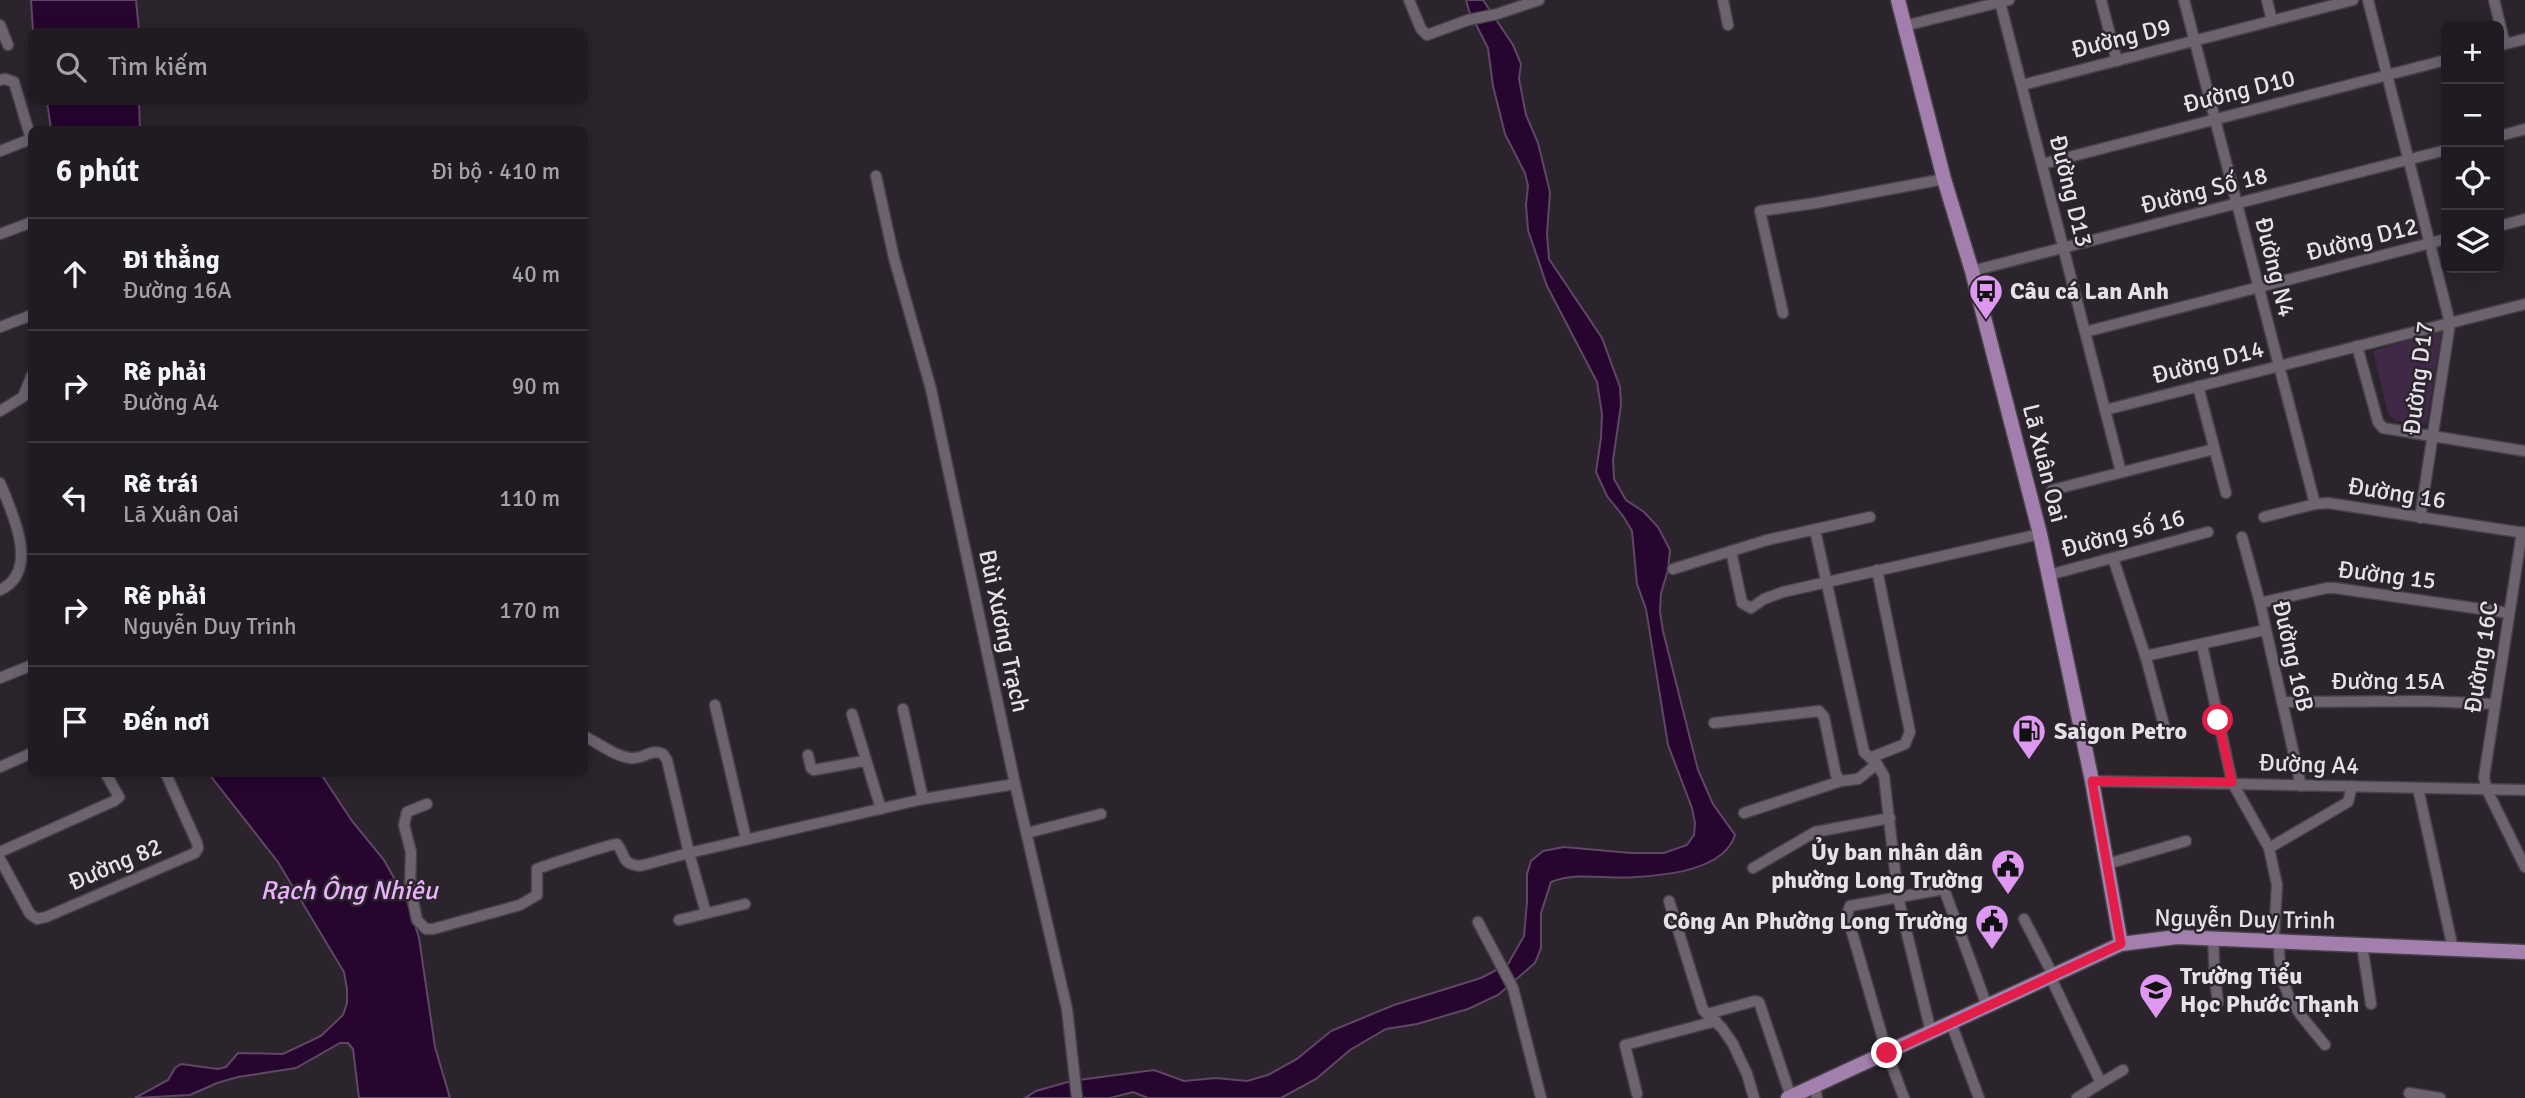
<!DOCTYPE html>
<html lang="vi">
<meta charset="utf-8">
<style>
:root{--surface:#201b22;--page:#2d282f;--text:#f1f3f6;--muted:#a2a1a5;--line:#3d3940}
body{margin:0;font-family:Signika,sans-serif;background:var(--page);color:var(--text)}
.controls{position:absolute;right:21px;top:21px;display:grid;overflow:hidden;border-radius:10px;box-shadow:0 4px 18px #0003}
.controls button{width:63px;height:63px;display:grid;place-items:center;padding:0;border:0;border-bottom:2px solid var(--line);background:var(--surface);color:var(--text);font:35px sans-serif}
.stop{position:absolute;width:21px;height:21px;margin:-16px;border:5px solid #e11d48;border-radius:50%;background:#fff}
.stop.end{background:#e11d48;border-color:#fff;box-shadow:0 2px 7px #0008}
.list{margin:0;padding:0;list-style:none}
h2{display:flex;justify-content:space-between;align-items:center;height:91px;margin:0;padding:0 28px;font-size:30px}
h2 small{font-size:23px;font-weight:400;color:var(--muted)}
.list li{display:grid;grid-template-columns:46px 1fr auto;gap:21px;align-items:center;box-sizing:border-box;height:112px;padding:0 28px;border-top:2px solid var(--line)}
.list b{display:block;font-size:26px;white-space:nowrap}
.list p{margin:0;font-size:23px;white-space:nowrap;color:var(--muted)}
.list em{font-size:23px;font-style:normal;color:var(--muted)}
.icon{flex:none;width:38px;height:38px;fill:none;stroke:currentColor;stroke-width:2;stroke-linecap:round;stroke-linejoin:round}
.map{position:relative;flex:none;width:2525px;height:1098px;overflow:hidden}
.search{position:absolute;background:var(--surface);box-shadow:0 4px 18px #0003;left:28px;top:28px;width:560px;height:77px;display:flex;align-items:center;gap:18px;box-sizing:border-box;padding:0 24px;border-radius:10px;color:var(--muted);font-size:26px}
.panel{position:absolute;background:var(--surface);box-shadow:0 4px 18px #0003;left:28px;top:126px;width:560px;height:651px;border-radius:10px}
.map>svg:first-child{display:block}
.green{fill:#402947}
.water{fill:#26052f;stroke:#604766;stroke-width:2}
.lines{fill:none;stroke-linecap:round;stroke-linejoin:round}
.minor-casing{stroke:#464048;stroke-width:13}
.major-casing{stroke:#464048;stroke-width:17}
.minor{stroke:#6c636e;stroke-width:10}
.major{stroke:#a27fac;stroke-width:14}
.route{stroke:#e11d48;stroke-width:9}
.labels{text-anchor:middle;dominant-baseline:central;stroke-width:5;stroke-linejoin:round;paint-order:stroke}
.street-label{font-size:24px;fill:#e6e1e8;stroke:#2b242d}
.poi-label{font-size:24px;font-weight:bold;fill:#e6e1e8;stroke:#2b242d;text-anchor:start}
.water-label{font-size:26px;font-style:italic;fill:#e9b2fa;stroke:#2b242d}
</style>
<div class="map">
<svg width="2525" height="1098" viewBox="0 0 2525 1098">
<rect width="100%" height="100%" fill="#2b242d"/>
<path class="green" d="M 2442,330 L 2427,423 L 2396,421 L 2388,413 L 2373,351 Z"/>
<g class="water">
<path d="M 31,0 L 136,0 L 139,31 L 33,31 Z"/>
<path d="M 1466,0 L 1483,0 L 1513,45 L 1521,64 L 1519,79 L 1526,115 L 1538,143 L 1550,192 L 1547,234 L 1549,259 L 1602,338 L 1620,387 L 1621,405 L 1613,460 L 1614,479 L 1626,500 L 1644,512 L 1658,527 L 1670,550 L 1668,570 L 1661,593 L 1660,612 L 1663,631 L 1698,770 L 1713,804 L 1735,835 C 1724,870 1667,875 1636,877 C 1607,880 1579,871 1551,882 L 1541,913 L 1541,948 L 1535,963 L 1498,995 L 1468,1009 L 1417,1024 L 1386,1029 L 1350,1050 L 1316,1079 L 1281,1098 L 1148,1098 L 1133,1092 L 1110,1098 L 1025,1098 L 1036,1091 L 1071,1081 L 1154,1070 L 1184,1081 L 1216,1078 L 1247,1081 L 1268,1075 L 1297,1059 L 1331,1031 L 1394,1005 L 1481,978 L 1508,964 L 1524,936 L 1527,902 L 1527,874 L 1531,861 L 1543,851 L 1564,847 L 1631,853 L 1664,853 L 1687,845 L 1694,835 L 1695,823 L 1692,808 L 1668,745 L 1646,609 L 1637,584 L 1632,531 L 1623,516 L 1607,496 L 1596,472 L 1601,438 L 1602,414 L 1597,382 L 1547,286 L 1528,230 L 1526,205 L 1528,186 L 1525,173 L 1505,134 L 1493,86 L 1488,48 L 1469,11 Z"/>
<path d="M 47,102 L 139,102 L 140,129 L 51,129 Z"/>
<path d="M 209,774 L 321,774 L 352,821 L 384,860 L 409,905 L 419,938 L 435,1047 L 450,1098 L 359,1098 L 353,1049 L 348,1043 L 340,1043 L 296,1068 L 238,1077 L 217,1083 L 190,1095 L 135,1098 L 168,1080 L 175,1068 L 181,1064 L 218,1069 L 226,1067 L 238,1053 L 283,1054 L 321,1036 L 343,1015 L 347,1003 L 347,989 L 344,972 L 278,862 Z"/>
</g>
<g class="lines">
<g class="minor-casing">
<g id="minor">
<path d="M 1409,0 L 1421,29 L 1427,35 L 1468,20 L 1497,14 L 1539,0"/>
<path d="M 1723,0 L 1728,25"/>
<path d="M 2101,0 L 2117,61"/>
<path d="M 2184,0 L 2315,504"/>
<path d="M 2267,0 L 2272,21"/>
<path d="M 2368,0 L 2450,323 L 2420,518"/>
<path d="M 2494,0 L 2505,44"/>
<path d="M 2000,2 L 2121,472"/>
<path d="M 0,25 L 8,45"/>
<path d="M 1904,26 L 2009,0"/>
<path d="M 2501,45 L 2525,39"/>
<path d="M 0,80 L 5,79 L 14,82 L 31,139 L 0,151"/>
<path d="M 2022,85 L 2353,0"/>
<path d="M 2499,136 L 2525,129"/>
<path d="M 2042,164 L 2446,60"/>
<path d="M 876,176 L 894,258 L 931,389 L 1015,784 L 1067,1009 L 1077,1098"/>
<path d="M 2499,226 L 2525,219"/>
<path d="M 0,234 L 32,222"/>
<path d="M 1972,271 L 2446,150"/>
<path d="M 1783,313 L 1760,211 L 1816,203 L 1944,179"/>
<path d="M 0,327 L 32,315"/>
<path d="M 2085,332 L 2446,239"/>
<path d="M 2357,346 L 2378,422 L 2383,428 L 2525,451"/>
<path d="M 2198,386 L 2226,493"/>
<path d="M 2105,410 L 2525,304"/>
<path d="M 0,411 L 23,397 L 32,375"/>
<path d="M 0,483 C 12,512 41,571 0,590"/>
<path d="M 2052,490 L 2214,449"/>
<path d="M 2264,517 L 2315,504 L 2328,503 L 2525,533"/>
<path d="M 1815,530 L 1864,752 L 1877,764 L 1884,776 L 1898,897 L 1931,1032"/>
<path d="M 2522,532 L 2484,777 L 2486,788 L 2525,867"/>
<path d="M 2242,537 L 2260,603 L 2301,786"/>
<path d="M 1731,551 L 1742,603 L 1751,608 L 1764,599 L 1783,592 L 2040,534"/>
<path d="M 2113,558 L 2146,658 L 2165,729"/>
<path d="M 1673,569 L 1767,540 L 1870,517"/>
<path d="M 2049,575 L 2208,532"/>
<path d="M 2260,603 L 2327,588 L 2335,588 L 2509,613"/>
<path d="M 2202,645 L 2232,782 L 2269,848 L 2277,885 L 2274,940"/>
<path d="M 2145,656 L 2265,630"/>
<path d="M 0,678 L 32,665"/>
<path d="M 2282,702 L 2425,701 L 2494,704"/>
<path d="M 715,705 L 746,839"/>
<path d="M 903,709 L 923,799"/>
<path d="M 852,714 L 881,809"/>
<path d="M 1714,723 L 1819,711 L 1824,717 L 1836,775 L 1841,781 L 1858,779 L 1877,764"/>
<path d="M 584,736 C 598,743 616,757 631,758 C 643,760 650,748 663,754 L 667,760 L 689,853 L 923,799 L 1015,784"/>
<path d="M 808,755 L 811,768 L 814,770 L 864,761"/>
<path d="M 1870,758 L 1905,744 L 1910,732 L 1877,570"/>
<path d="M 0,767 L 32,753"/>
<path d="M 2092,781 L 2525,790"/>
<path d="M 2418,788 L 2453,949"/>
<path d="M 427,804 L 407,812 L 404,825 L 411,852 L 410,886 L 417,920 L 426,929 L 433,929 L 520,905 L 537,895 L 537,869 C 547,865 611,844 617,844 C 627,857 620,863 640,866 L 689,853 L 706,913"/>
<path d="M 1744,813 L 1841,781"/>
<path d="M 1027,833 L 1101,814"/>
<path d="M 2269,848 L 2348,802 L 2352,786"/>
<path d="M 0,852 L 114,801 L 119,797 L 106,774"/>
<path d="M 0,859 L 30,914 L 37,919 L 46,917 L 195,853 L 198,848 L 197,843 L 166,774"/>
<path d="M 2107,864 L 2186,841"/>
<path d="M 1753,868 L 1815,832 L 1890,818"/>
<path d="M 1669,901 L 1703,1010 L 1722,1028 L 1733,1044 L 1747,1074 L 1754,1098"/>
<path d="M 2024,919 L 2053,975"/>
<path d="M 679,920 L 745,904"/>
<path d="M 1478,922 L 1513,988 L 1541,1098"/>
<path d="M 2213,938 L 2215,980 L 2218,1002"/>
<path d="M 2279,941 C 2278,993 2294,1007 2325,1045"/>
<path d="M 2362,945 L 2371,1004"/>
<path d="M 2050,976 L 2101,1083 L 2077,1098"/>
<path d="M 1707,1014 L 1755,1001 L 1759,1002 L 1791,1097"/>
<path d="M 1951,1023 L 1979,1098"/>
<path d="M 2101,1083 L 2123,1070"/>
<path d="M 1815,1086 L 1817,1098"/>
<path d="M 2409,1093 L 2440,1098"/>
<path d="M 1637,1094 L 1625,1045 L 1716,1021"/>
<path d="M 1904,1098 L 1887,1053 L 1847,915 L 1850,906 L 1944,889 L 1987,1006"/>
</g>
</g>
<g class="major-casing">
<g id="major">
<path d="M 1898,0 L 1944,179 L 1972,271 L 2040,534 L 2092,781 L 2121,944"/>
<path d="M 1788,1098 L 2121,944 L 2177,937 L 2525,952"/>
</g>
</g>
<use href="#minor" class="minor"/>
<use href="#major" class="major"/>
</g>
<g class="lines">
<path class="route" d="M 1887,1053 L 2121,944 L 2092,781 L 2232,782 L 2218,720"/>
</g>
<defs>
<g id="bus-pin" transform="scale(1.75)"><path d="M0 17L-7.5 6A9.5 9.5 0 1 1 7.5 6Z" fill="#de98f2" stroke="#2b242d"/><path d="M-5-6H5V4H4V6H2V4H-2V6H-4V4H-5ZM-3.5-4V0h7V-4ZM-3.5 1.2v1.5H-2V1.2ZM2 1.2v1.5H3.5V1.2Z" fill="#111"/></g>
<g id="fuel-pin" transform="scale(1.75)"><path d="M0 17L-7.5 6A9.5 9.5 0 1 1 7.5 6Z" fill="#de98f2" stroke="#2b242d"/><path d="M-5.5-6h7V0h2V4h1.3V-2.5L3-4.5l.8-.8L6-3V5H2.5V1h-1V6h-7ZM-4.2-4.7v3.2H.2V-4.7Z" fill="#111"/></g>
<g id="civic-pin" transform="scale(1.75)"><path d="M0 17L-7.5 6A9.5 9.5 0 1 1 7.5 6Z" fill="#de98f2" stroke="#2b242d"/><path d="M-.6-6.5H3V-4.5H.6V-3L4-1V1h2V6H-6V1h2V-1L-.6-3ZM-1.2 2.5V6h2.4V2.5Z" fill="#111"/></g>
<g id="school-pin" transform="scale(1.75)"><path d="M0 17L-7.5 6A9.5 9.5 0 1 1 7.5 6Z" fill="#de98f2" stroke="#2b242d"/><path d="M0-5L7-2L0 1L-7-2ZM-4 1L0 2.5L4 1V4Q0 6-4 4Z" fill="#111"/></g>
</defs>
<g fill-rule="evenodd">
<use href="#bus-pin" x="1986" y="291"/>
<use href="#fuel-pin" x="2029" y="731"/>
<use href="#civic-pin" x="2008" y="866"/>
<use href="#civic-pin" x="1992" y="921"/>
<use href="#school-pin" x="2156" y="990"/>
</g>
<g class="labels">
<g class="street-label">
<text transform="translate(2121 38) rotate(-14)">Đường D9</text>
<text transform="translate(2239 91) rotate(-14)">Đường D10</text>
<text transform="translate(2204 190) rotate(-14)">Đường Số 18</text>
<text transform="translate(2071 191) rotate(76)">Đường D13</text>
<text transform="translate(2362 239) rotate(-14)">Đường D12</text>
<text transform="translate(2275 267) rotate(76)">Đường N4</text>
<text transform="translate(2208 362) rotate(-14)">Đường D14</text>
<text transform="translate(2418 378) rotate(-83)">Đường D17</text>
<text transform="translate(2045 463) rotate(76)">Lã Xuân Oai</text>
<text transform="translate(2397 493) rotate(9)">Đường 16</text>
<text transform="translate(2123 533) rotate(-15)">Đường số 16</text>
<text transform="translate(2387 575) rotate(7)">Đường 15</text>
<text transform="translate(1004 631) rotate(78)">Bùi Xương Trạch</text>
<text transform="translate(2293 656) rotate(77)">Đường 16B</text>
<text transform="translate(2481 657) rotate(-81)">Đường 16C</text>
<text x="2388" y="681">Đường 15A</text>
<text transform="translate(2309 764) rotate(2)">Đường A4</text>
<text transform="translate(115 864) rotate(-23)">Đường 82</text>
<text transform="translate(2245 919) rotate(1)">Nguyễn Duy Trinh</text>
</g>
<g class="poi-label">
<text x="2010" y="291">Câu cá Lan Anh</text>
<text x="2054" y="731">Saigon Petro</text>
<text x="1983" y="852" text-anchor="end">Ủy ban nhân dân<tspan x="1983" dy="28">phường Long Trường</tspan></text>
<text x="1968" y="921" text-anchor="end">Công An Phường Long Trường</text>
<text x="2180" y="976">Trường Tiểu<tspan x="2180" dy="28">Học Phước Thạnh</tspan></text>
</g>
<g class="water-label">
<text x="349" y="891">Rạch Ông Nhiêu</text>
</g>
</g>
</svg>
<div class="controls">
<button>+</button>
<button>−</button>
<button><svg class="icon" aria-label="locate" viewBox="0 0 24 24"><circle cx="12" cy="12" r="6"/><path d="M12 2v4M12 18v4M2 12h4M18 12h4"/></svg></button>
<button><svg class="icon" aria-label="layers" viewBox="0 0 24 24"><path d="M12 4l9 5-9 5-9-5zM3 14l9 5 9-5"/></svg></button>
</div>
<div class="stop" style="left:2218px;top:720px"></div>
<div class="stop end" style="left:1887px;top:1053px"></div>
<div class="search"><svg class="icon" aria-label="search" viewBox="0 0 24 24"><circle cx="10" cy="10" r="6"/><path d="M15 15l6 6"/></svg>Tìm kiếm</div>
<section class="panel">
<h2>6 phút<small>Đi bộ · 410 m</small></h2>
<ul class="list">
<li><svg class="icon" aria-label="ahead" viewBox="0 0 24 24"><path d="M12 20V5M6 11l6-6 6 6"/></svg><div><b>Đi thẳng</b><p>Đường 16A</p></div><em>40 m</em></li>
<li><svg class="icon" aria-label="right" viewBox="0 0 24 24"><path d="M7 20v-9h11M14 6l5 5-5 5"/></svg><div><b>Rẽ phải</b><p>Đường A4</p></div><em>90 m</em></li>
<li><svg class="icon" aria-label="left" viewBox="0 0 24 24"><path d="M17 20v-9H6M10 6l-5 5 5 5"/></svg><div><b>Rẽ trái</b><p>Lã Xuân Oai</p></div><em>110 m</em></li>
<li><svg class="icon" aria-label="right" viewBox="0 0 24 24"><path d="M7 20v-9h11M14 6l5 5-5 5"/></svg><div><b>Rẽ phải</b><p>Nguyễn Duy Trinh</p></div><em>170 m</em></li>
<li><svg class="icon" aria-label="arrive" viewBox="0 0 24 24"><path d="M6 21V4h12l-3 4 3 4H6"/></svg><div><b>Đến nơi</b></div></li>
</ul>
</section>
</div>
